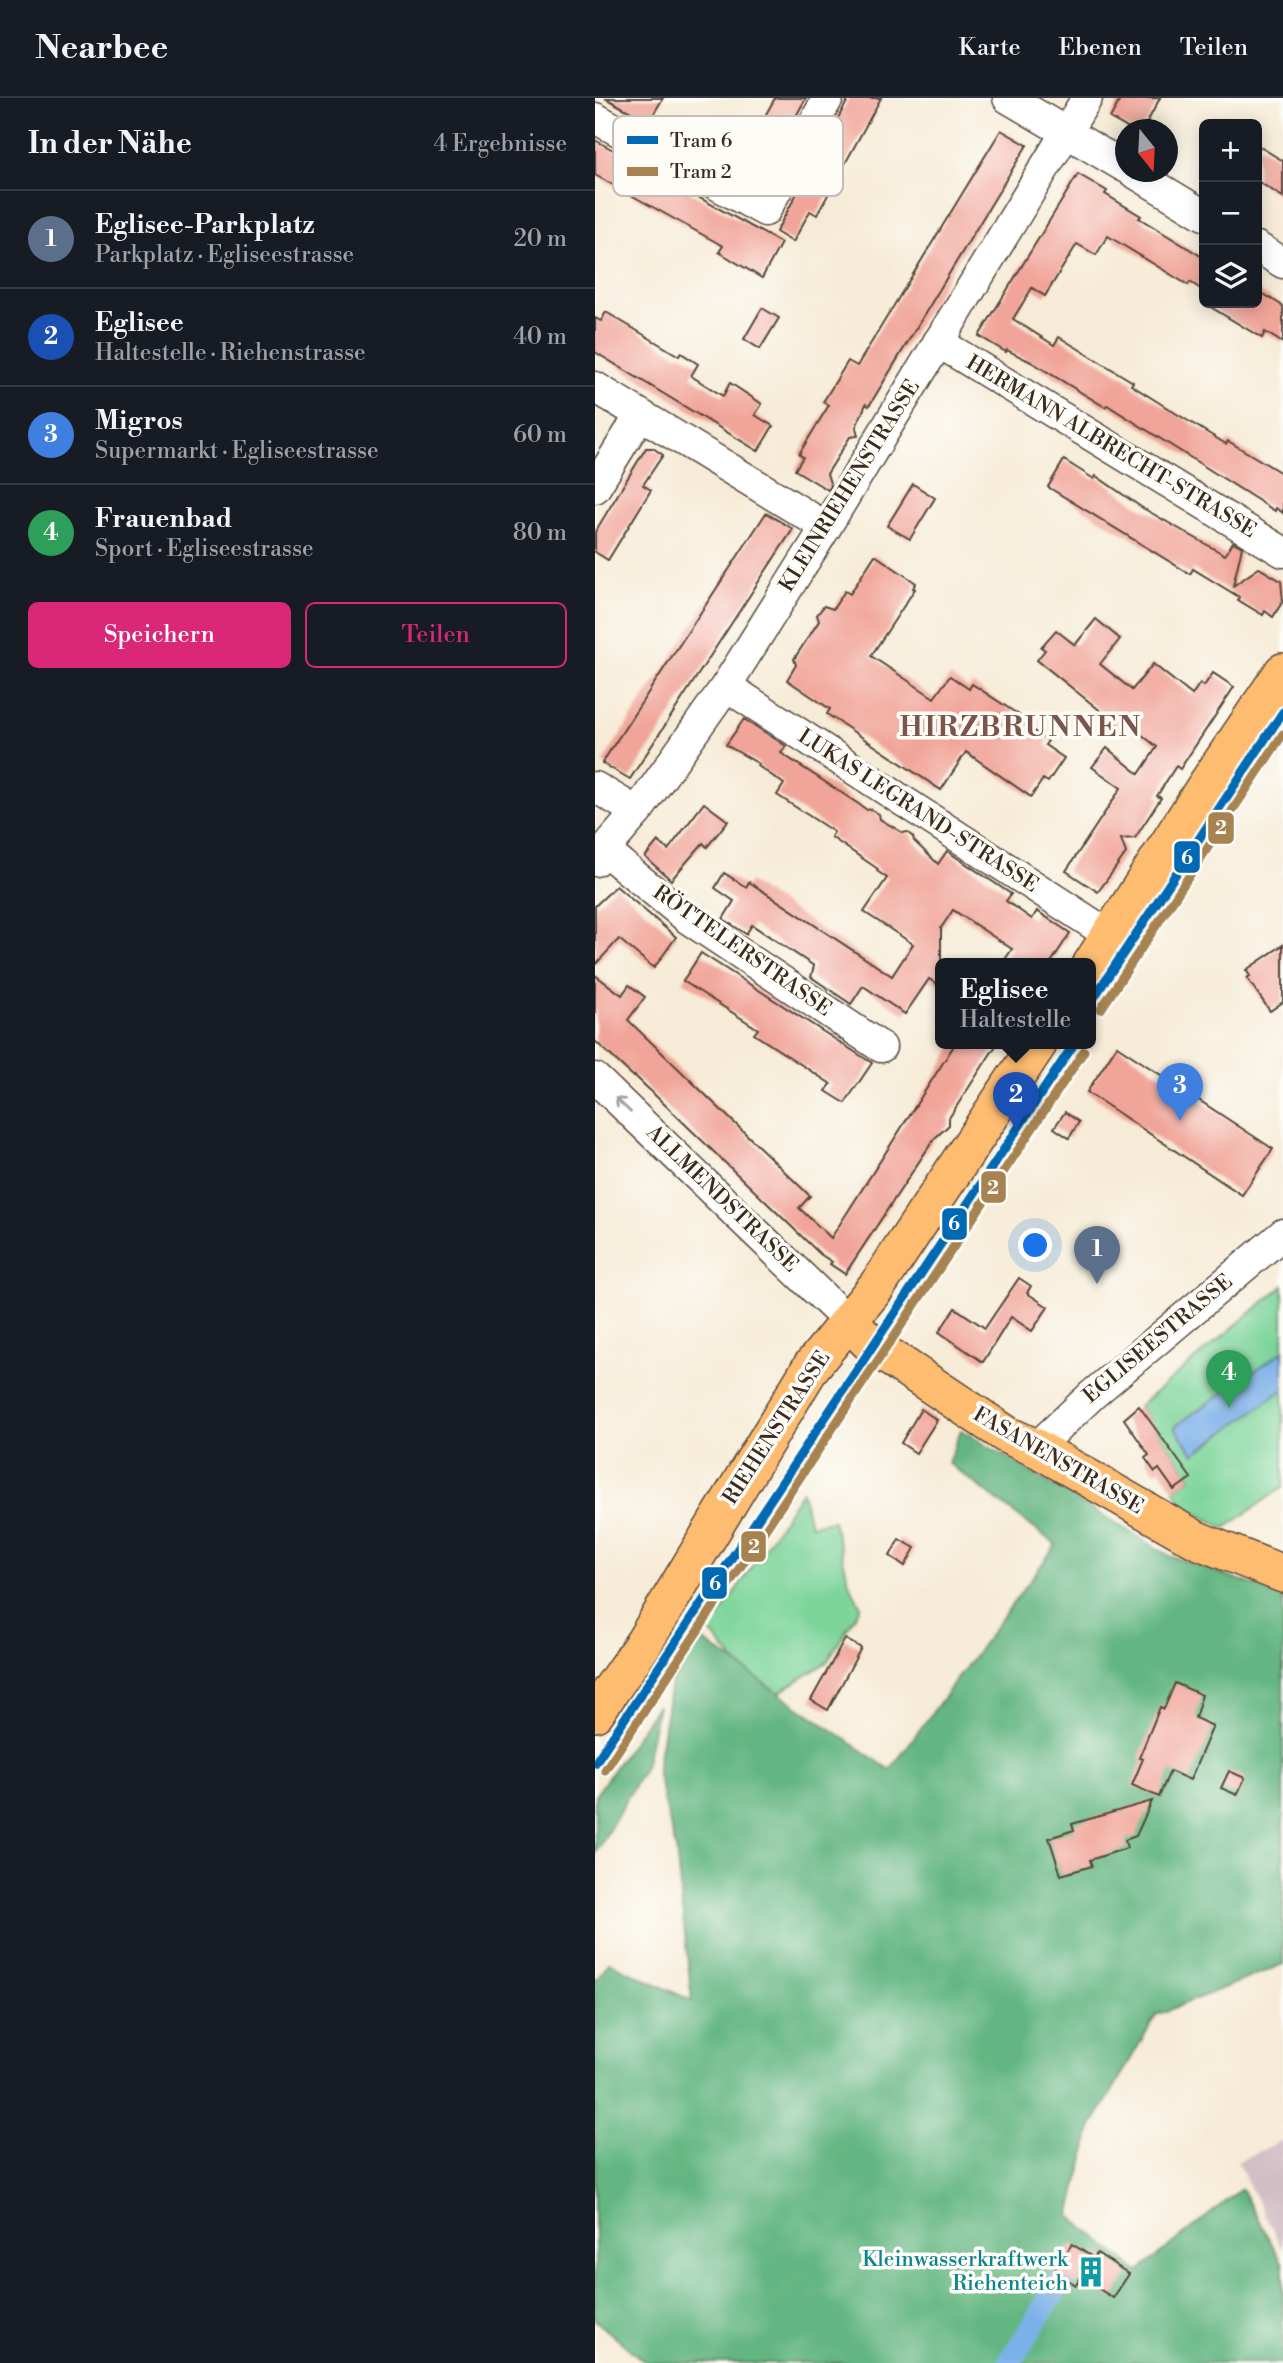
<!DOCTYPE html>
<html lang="de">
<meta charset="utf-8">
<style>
:root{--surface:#171b24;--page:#20242c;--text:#f1f3f6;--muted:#9ea1a6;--line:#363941;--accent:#db2777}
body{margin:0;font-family:"Libre Bodoni",serif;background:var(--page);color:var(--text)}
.controls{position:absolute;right:21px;top:21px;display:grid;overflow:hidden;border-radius:10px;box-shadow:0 4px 18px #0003}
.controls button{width:63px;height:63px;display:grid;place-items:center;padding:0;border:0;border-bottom:2px solid var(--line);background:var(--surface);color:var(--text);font:35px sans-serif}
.compass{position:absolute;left:520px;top:21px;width:63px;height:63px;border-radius:50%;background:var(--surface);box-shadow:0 4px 18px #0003;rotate:162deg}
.you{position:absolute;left:441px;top:1148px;width:24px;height:24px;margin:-18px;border:5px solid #fff;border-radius:50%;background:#1a73e8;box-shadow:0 0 0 10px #1a73e833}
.badge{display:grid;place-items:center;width:46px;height:46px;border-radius:50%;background:var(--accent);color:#fff;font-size:23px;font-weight:700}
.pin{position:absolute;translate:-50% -58px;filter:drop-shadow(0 2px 4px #0008)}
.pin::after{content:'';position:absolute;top:37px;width:24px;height:21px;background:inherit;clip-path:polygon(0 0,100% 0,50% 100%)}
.popup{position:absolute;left:340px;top:860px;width:161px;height:91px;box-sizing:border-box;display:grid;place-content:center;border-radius:10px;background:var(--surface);filter:drop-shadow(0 2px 5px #0005);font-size:23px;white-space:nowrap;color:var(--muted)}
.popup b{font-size:26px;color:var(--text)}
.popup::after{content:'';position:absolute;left:50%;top:100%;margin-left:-14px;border:14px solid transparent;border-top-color:var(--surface)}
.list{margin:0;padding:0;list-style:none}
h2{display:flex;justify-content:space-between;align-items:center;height:91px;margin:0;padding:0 28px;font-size:30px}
h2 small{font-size:23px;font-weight:400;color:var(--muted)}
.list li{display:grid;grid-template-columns:46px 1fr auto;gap:21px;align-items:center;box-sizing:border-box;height:98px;padding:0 28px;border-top:2px solid var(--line)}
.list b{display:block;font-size:26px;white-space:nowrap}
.list p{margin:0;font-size:23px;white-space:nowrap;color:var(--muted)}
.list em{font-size:23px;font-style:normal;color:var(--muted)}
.actions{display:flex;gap:14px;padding:21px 28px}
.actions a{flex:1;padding:16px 0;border:2px solid var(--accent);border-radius:10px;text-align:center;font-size:24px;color:var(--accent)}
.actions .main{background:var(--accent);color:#fff}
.icon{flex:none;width:38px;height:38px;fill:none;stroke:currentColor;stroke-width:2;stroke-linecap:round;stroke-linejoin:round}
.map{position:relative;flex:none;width:688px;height:2265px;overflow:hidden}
header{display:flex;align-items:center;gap:42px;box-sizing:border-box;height:98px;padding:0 35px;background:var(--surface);border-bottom:2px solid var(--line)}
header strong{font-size:33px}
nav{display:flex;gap:38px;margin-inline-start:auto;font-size:24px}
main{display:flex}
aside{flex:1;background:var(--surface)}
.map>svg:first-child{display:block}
.industrial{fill:#d2bec5}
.green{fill:#7bd499;stroke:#5b7f5c;stroke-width:2}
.forest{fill:#64b681;stroke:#507050;stroke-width:2}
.water{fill:#7bb0e9;stroke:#5b6d84;stroke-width:2}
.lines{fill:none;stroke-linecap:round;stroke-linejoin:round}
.canal{stroke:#7bb0e9;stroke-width:23}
.building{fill:#f1a499}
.minor-casing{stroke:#57473a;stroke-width:33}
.major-casing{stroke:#57473a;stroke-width:40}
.minor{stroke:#fff;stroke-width:30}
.major{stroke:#fdbc70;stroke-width:37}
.tram-1-casing{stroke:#fdfcf7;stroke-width:14}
.tram-2-casing{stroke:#fdfcf7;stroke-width:14}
.tram-1{stroke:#0069b4;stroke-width:9}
.tram-2{stroke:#a68351;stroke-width:9}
.oneway{stroke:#a79f9a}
.labels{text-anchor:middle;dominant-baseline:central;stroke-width:7;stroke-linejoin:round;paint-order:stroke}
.street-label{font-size:21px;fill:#3b2a1e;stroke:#fdfcf7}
.culture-label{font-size:21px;fill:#0d838f;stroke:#fdfcf7;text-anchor:end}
.district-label{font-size:28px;font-weight:bold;letter-spacing:2px;fill:#7b5549;stroke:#fdfcf7}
.key{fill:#fdfcf7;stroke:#c3bdb6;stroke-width:2}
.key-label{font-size:19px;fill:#3b2a1e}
.line-badge{stroke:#fdfcf7;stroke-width:2.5}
.badge-label{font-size:19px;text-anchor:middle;font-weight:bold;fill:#fff}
</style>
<header>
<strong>Nearbee</strong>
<nav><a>Karte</a><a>Ebenen</a><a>Teilen</a></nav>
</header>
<main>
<aside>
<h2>In der Nähe<small>4 Ergebnisse</small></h2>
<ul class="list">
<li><span class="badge" style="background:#5c6f8a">1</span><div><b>Eglisee-Parkplatz</b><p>Parkplatz · Egliseestrasse</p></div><em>20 m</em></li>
<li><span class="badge" style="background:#1a4fb4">2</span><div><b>Eglisee</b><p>Haltestelle · Riehenstrasse</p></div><em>40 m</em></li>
<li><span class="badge" style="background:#3f7fe0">3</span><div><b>Migros</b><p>Supermarkt · Egliseestrasse</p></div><em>60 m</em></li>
<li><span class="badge" style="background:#2e9e5b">4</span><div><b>Frauenbad</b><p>Sport · Egliseestrasse</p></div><em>80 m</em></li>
</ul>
<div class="actions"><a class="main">Speichern</a><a>Teilen</a></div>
</aside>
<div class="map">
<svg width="688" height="2265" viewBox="0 0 688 2265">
<rect width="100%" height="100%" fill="#fdfcf7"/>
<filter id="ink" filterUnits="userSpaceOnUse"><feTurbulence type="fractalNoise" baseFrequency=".0143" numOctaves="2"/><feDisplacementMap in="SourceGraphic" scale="14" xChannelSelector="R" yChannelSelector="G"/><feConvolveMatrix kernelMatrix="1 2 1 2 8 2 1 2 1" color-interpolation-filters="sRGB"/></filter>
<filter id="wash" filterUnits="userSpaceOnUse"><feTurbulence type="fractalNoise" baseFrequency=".00686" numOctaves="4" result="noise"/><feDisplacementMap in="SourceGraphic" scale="28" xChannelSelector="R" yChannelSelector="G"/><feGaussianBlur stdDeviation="1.57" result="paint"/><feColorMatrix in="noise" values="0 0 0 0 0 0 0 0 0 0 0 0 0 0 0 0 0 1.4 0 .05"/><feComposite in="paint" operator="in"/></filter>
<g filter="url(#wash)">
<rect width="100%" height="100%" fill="#f6ebd6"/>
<path class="industrial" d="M 688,2042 L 688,2152 L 642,2064 Z"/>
<g class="green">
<path d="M 688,1188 L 688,1389 L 630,1430 L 590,1409 L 579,1392 L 596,1380 L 544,1308 Z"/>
<path d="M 207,1393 L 215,1427 L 238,1423 L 255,1488 L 266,1508 L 232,1564 L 183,1595 L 144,1568 L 114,1533 Z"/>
</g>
<g class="forest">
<path d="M 366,1332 L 575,1458 L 688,1497 L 688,1866 L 561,1917 L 496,2030 L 475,2118 L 543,2174 L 646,2091 L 688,2166 L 688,2265 L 51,2265 L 0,2222 L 0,1883 L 14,1864 L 97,1903 L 81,1752 L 62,1673 L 76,1585 L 107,1542 L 295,1672 L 461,1447 L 353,1365 Z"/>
<path d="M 63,1607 L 50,1669 L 0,1756 L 0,1698 Z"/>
</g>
<path class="water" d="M 688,1253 L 688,1292 L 599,1356 L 579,1329 Z"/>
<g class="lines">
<path class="canal" d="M 414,2265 L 479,2163"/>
</g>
<g id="blocks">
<g class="building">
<path d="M 10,0 L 68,0 L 54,24 Z"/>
<path d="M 180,0 L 211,0 L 164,85 L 140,72 Z"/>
<path d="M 254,0 L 286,0 L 222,117 L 215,113 L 198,144 L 181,134 Z"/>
<path d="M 526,0 L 565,0 L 548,32 L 536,32 L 515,20 Z"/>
<path d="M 406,32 L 432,47 L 274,308 L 271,306 L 261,329 L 263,338 L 255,339 L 232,376 L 236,388 L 233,392 L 200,372 L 208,359 L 204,356 L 234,307 L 228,304 L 253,263 L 262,268 Z"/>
<path d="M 0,42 L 186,145 L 167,180 L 124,154 L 128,148 L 0,77 Z"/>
<path d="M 662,47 L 688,63 L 688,99 L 662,83 Z"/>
<path d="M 483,76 L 512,93 L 510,96 L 546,118 L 544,120 L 609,160 L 609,193 L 595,184 L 593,187 L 513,138 L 501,157 L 482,146 L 450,198 L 437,190 L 418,221 L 459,247 L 464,239 L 538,284 L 536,287 L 582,316 L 631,346 L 633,343 L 688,376 L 688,415 L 681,410 L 680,413 L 512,307 L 510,309 L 436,264 L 412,252 L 411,254 L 384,238 Z"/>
<path d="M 662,192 L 688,208 L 688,245 L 670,234 L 667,240 L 609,205 L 662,205 Z"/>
<path d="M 167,210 L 184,220 L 165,251 L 149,241 Z"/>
<path d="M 11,214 L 84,258 L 86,255 L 103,266 L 96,278 L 128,298 L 135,285 L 167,306 L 160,317 L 178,328 L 163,353 L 0,254 L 0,220 L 6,223 Z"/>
<path d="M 51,350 L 58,350 L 68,357 L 48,387 L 56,392 L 13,462 L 0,454 L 0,434 Z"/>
<path d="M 469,362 L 499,381 L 501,378 L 546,409 L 630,457 L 638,444 L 647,449 L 638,488 L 664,470 L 686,483 L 688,503 L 678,519 L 670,513 L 668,517 L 643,502 L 644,499 L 598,471 L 595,476 L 453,389 Z"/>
<path d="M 318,386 L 340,400 L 315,441 L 292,428 Z"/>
<path d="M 171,415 L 198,431 L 35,681 L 7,665 Z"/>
<path d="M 280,457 L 321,485 L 318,490 L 320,491 L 276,558 L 339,600 L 355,578 L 374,591 L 377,586 L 427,619 L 424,623 L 453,643 L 450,647 L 469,660 L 453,684 L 448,681 L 436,699 L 371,654 L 346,692 L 232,616 L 235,611 L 192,582 L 201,567 L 199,561 L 224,523 L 222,517 L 229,508 L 238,511 L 250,493 L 255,496 Z"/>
<path d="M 501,521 L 525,541 L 505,566 L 537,592 L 558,566 L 597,597 L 605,585 L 609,588 L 618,575 L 639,589 L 585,671 L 581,668 L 562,698 L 566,700 L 540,740 L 526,741 L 531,755 L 503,794 L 471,773 L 526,690 L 497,669 L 512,650 L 544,676 L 562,649 L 531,624 L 527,630 L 442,562 L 450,552 L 446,549 L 461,532 L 480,547 Z"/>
<path d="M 149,621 L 191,648 L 186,655 L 265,707 L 272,712 L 276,711 L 284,716 L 285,721 L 308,735 L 312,734 L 318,739 L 319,743 L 343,766 L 352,753 L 416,796 L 411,803 L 437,821 L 442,813 L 475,835 L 455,866 L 407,866 L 417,851 L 358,812 L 346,830 L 346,889 L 334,881 L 310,916 L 268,888 L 256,906 L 216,879 L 219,868 L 157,827 L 151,836 L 128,821 L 139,803 L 120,790 L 129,775 L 151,789 L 154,784 L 297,878 L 318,846 L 269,814 L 292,780 L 282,773 L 283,771 L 236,739 L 239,734 L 182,697 L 189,686 L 163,668 L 164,666 L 131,647 Z"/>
<path d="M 109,705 L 133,723 L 112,749 L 108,745 L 76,782 L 50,759 L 63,743 L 73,752 Z"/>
<path d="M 21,788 L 81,839 L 59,870 L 24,841 L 0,867 L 0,808 Z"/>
<path d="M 688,847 L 688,904 L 675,913 L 652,880 L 655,878 L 651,872 Z"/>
<path d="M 106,855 L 277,965 L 250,1005 L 231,993 L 236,986 L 159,936 L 163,931 L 88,883 Z"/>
<path d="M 0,877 L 27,897 L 34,887 L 50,899 L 33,922 L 215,1098 L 204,1110 L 236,1140 L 360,946 L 402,946 L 354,1020 L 354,1027 L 339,1041 L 250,1176 L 235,1166 L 237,1164 L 225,1156 L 40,978 L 39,979 L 0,943 Z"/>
<path d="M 522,948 L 678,1051 L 647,1097 L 492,994 Z"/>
<path d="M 470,1014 L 484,1024 L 474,1040 L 459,1030 Z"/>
<path d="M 424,1180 L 436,1188 L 432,1195 L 453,1209 L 437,1233 L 416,1219 L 388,1264 L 344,1234 L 360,1210 L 390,1230 Z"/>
<path d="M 544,1308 L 596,1380 L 579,1392 L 564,1371 L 560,1374 L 550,1360 L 554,1357 L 529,1321 Z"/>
<path d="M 326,1311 L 342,1322 L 321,1355 L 306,1345 Z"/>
<path d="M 304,1441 L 320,1450 L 310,1468 L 295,1458 Z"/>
<path d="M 250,1541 L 266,1550 L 233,1612 L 216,1602 Z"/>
<path d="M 580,1585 L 607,1597 L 600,1620 L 618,1628 L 595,1682 L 575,1673 L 564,1699 L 537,1687 L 548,1661 L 544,1660 L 565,1609 L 569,1611 Z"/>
<path d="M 634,1673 L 650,1680 L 642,1697 L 626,1690 Z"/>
<path d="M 557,1703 L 541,1738 L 530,1742 L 532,1750 L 495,1762 L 497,1768 L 466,1777 L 454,1740 L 479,1732 L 477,1726 Z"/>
<path d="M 477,2146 L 499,2160 L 502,2155 L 534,2176 L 518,2200 L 486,2179 L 481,2187 L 459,2173 Z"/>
</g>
</g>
</g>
<g filter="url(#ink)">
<use href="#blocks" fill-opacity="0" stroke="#57473a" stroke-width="2"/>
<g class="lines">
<g class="minor-casing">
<g id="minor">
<path d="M 413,0 L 530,69"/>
<path d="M 0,20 L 170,113 L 233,0"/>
<path d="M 538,74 L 609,117"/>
<path d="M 662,149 L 688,165"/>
<path d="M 343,244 L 688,454"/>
<path d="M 0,289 L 231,429"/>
<path d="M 0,390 L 45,317"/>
<path d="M 131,588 L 516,838"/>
<path d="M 0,689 L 42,714"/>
<path d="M 10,753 L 92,820 L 286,949"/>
<path d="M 0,763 L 42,714 L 131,588 L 231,429 L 492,0"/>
<path d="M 0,980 L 254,1224"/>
<path d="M 441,1350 L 497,1297 L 688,1136"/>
</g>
</g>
<g class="major-casing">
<g id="major">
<path d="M 496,867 L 610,689 L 688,574"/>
<path d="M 254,1224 L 278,1248 L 412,1337 L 441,1350 L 602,1442 L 688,1476"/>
<path d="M 0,1615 L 48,1546 L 216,1269 L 282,1188 L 443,946"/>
</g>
</g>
<use href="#minor" class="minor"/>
<use href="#major" class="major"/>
<g class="tram-1-casing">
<g id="tram-1">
<path d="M 496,904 L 688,614"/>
<path d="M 0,1665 L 479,946"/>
</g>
</g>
<g class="tram-2-casing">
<g id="tram-2">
<path d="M 506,911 L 688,636"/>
<path d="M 10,1672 L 489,953"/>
</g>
</g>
<use href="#tram-1" class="tram-1"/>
<use href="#tram-2" class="tram-2"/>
</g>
<defs><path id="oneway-shaft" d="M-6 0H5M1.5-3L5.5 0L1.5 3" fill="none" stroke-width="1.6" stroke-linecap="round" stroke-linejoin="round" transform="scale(1.75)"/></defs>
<use class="oneway" href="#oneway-shaft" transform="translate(28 1007) rotate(-136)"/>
</g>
<defs>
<g id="building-bare" transform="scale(2.415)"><path d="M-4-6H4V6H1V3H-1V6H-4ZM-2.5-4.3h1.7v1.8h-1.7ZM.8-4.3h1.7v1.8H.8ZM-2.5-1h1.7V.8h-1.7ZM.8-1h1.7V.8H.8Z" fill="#0f9aa8" stroke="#fdfcf7" stroke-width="2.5" paint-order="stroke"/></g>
</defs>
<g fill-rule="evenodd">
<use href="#building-bare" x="496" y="2174"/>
</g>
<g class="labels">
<g class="street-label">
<text transform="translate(516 349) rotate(31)">HERMANN ALBRECHT-STRASSE</text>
<text transform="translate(255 388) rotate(-58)">KLEINRIEHENSTRASSE</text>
<text transform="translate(323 713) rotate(33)">LUKAS LEGRAND-STRASSE</text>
<text transform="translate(147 853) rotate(35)">RÖTTELERSTRASSE</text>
<text transform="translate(127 1101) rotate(44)">ALLMENDSTRASSE</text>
<text transform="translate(563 1241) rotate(-40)">EGLISEESTRASSE</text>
<text transform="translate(182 1330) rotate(-57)">RIEHENSTRASSE</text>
<text transform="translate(463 1363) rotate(30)">FASANENSTRASSE</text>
</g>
<g class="culture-label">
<text x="473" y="2162">Kleinwasserkraftwerk<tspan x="473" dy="24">Riehenteich</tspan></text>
</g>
<g class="district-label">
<text x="426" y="629">HIRZBRUNNEN</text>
</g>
</g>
<rect x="18" y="18" width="230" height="80" rx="10" class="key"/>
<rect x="32" y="38" width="31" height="8" fill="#0069b4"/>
<rect x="32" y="69" width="31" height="9" fill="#a68351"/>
<g class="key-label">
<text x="75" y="49">Tram 6</text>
<text x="75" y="80">Tram 2</text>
</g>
<g class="line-badge">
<rect x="612" y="713" width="28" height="34" rx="7" fill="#a68351"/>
<rect x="578" y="742" width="28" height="34" rx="7" fill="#0069b4"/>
<rect x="385" y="1072" width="27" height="34" rx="7" fill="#a68351"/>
<rect x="346" y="1109" width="27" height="34" rx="7" fill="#0069b4"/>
<rect x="145" y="1432" width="27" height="33" rx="7" fill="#a68351"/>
<rect x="106" y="1468" width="27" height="34" rx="7" fill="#0069b4"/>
</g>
<g class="badge-label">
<text x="626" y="736">2</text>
<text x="592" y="766">6</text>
<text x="398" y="1096">2</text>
<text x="359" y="1132">6</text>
<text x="159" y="1455">2</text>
<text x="120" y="1492">6</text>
</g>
</svg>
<div class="controls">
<button>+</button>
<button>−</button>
<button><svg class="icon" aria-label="layers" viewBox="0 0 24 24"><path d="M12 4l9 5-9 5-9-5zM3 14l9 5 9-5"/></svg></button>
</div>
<svg class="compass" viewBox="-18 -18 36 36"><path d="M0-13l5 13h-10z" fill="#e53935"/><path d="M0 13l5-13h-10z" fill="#9ea1a6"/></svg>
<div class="you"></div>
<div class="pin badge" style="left:502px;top:1186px;background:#5c6f8a">1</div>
<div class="pin badge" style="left:421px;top:1032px;background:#1a4fb4">2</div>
<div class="popup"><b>Eglisee</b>Haltestelle</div>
<div class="pin badge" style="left:585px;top:1023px;background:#3f7fe0">3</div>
<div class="pin badge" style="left:634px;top:1310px;background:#2e9e5b">4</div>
</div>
</main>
